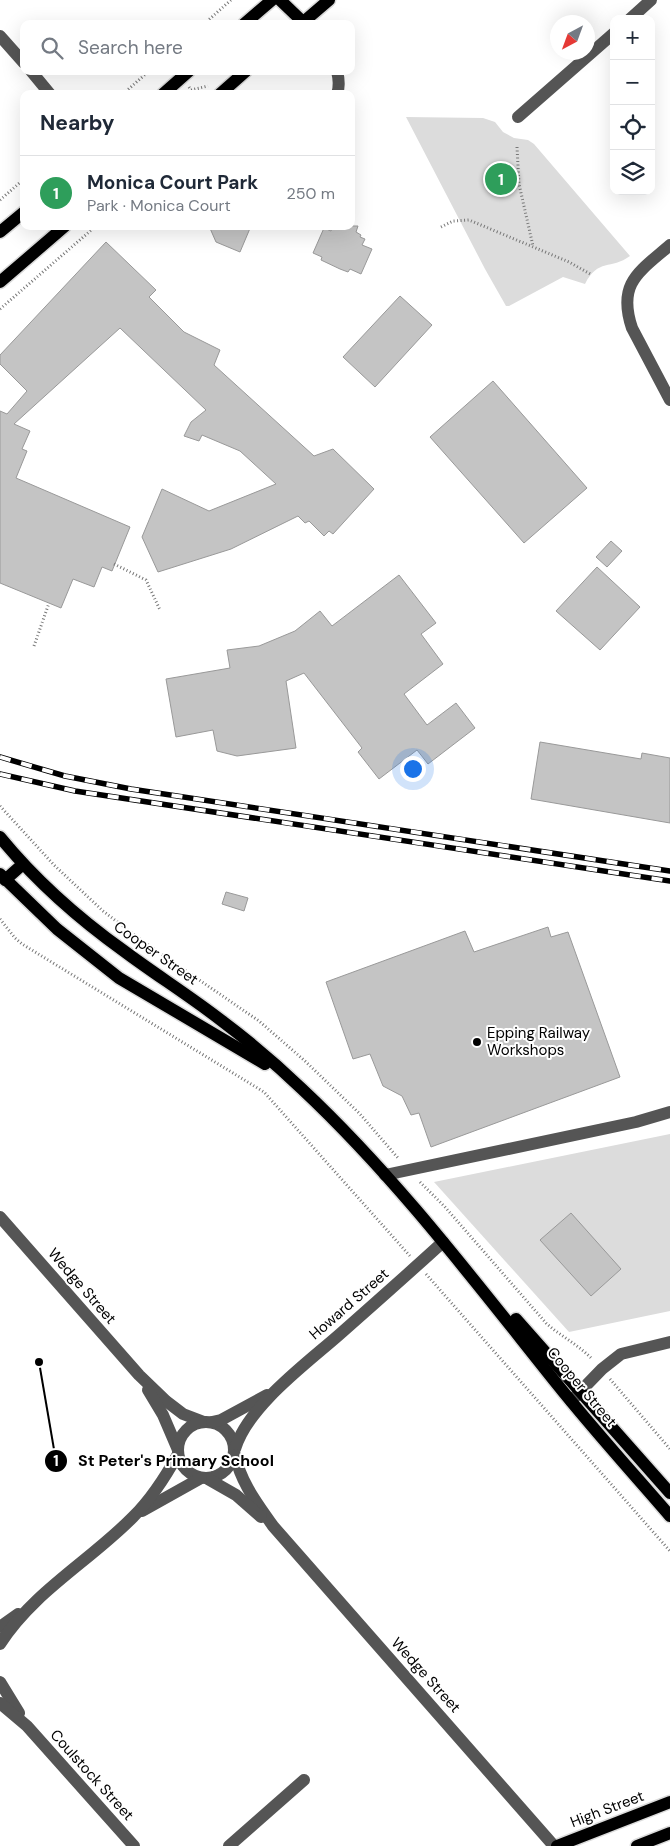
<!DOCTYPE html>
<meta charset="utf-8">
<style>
:root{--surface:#fff;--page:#f6f6f7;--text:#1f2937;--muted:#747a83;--line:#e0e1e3;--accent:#ea580c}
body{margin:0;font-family:"DM Sans",sans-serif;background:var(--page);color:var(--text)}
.controls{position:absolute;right:15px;top:15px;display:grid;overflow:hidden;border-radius:10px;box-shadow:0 5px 20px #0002}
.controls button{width:45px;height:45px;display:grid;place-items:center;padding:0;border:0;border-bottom:1px solid var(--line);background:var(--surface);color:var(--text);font:25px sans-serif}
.compass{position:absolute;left:550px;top:15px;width:45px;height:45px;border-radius:50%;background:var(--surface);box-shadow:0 5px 20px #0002;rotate:221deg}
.you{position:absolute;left:412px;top:768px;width:18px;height:18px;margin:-12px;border:4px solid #fff;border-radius:50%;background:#1a73e8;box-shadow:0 0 0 8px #1a73e833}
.badge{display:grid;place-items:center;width:32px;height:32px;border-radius:50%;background:var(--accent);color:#fff;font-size:16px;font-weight:700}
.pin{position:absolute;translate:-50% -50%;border:2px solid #fff;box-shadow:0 1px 5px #0006}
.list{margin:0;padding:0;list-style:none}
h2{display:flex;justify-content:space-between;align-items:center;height:65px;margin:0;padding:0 20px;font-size:21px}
h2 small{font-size:16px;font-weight:400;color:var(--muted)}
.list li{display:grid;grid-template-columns:32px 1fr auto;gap:15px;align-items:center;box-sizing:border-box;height:75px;padding:0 20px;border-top:1px solid var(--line)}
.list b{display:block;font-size:19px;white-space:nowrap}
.list p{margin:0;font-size:16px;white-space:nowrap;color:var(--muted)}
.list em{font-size:16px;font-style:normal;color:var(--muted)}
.icon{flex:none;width:28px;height:28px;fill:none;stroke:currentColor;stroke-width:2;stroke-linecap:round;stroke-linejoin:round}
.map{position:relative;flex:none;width:670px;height:1846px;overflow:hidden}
.search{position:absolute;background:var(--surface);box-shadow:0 5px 20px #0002;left:20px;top:20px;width:335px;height:55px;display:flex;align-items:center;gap:12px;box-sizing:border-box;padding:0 18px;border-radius:10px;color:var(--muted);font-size:19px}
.panel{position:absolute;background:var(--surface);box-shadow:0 5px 20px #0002;left:20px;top:90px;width:335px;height:140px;border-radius:10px}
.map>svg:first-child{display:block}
.green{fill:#dcdcdc}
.building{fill:#c4c4c4;stroke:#999}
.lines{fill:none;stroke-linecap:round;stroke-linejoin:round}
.major-casing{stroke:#dbdbdb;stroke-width:15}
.path{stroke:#777;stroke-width:3;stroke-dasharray:1 2.5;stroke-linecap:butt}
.minor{stroke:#555;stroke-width:12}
.major{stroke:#000;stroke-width:12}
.rail-casing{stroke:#000;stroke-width:5.5}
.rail{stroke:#fff;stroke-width:4;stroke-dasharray:11;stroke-linecap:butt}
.poi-dot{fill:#000;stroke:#fff;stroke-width:2}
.labels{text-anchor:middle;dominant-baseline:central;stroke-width:4;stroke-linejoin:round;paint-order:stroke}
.street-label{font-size:15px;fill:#000;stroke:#fff}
.poi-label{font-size:15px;fill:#000;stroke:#fff;text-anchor:start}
.leader{fill:none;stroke:#000;stroke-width:2}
.callout-dot{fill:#000;stroke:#fff;stroke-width:2}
.mark-label{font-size:15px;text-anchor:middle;font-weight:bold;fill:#fff}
.callout-label{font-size:16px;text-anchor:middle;font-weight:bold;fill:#000;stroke:#fff;stroke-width:4;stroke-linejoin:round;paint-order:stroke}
</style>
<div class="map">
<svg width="670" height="1846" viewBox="0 0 670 1846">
<rect width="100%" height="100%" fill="#fff"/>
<g class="green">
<path d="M 406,117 L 483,118 L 495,122 L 503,132 L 514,138 L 528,140 L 534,144 L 630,256 C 611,270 598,258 585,284 L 563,277 L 509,306 L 506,306 L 485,269 Z"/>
<path d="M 670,1134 L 670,1311 L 569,1332 L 434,1182 Z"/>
</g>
<g class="building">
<path d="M 209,226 L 251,226 L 240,252 L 216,242 Z"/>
<path d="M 333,226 L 358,226 L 356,232 L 361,235 L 360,237 L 365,239 L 362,245 L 372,249 L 361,274 L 350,269 L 348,272 L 340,269 L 321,260 L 322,257 L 313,253 L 324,228 L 331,231 Z"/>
<path d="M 106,242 L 156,290 L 149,297 L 184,332 L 220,350 L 214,365 L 314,456 L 333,449 L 374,489 L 333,534 L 329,531 L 324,536 L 309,521 L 305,523 L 298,516 L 231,549 L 158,572 L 142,537 L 162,489 L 209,511 L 276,484 L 240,451 L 202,435 L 199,441 L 184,436 L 191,422 L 206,410 L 120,328 L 14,424 L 30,431 L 22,449 L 27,451 L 16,478 L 130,527 L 112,571 L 102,567 L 94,587 L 73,579 L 61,608 L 0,583 L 0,411 L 7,414 L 27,391 L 0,364 L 0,355 Z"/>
<path d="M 400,296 L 432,325 L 375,387 L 343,357 Z"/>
<path d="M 493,381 L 587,488 L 524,543 L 430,437 Z"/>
<path d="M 611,541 L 622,551 L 607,567 L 596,557 Z"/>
<path d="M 597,567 L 640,607 L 600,650 L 556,611 Z"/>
<path d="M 399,575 L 436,623 L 421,634 L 443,664 L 404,694 L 427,725 L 456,703 L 475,728 L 428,764 L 417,750 L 379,779 L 358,752 L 362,748 L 304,673 L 286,681 L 296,748 L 237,756 L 217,751 L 213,730 L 176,737 L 166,679 L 230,668 L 227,650 L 259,646 L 295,631 L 320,611 L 332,626 Z"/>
<path d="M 540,742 L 641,759 L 642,753 L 670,758 L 670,823 L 531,799 Z"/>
<path d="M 226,892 L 248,898 L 244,911 L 222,904 Z"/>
<path d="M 548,927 L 551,937 L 568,932 L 620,1077 L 431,1147 L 419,1113 L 411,1115 L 402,1096 L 383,1086 L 370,1054 L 353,1059 L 326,982 L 465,931 L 474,952 Z"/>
<path d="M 571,1213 L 621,1269 L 591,1296 L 540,1240 Z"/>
</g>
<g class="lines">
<g class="major-casing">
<g id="major">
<path d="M 280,0 L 303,22"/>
<path d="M 244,24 L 272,0"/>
<path d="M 301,24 L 329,0"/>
<path d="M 163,94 L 189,71"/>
<path d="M 220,94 L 246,71"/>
<path d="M 0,232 L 24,212"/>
<path d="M 0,282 L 65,226"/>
<path d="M 0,837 C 36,881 78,918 124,951 C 156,975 190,996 222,1021 C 250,1042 277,1065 302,1089 C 397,1178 476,1283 557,1384 C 593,1429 632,1472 670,1516"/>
<path d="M 0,874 L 57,929 L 119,978 L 265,1064"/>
<path d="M 5,880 L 23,864"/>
<path d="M 516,1319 L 670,1493"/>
<path d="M 557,1846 L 670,1802"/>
<path d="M 637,1846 L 670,1833"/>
</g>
</g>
<g class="path">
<path d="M 204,24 L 231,0"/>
<path d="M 189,87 L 191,90 L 208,86"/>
<path d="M 123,94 L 149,71"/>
<path d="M 517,147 L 519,184 L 533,246"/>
<path d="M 0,200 L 24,179"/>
<path d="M 441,227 L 453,221 L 469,220 L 569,262 L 592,275"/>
<path d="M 0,309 L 96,226"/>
<path d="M 114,564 L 146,580 L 160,610"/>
<path d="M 34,646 L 49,603"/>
<path d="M 0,806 L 54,865 L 103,911 L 144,942 L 259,1021 L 305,1061 L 360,1114 L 398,1158"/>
<path d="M 0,919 L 15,938 L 22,944 L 264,1092 L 410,1256"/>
<path d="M 420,1182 L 445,1207 L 546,1323 C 560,1336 579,1345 592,1359"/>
<path d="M 426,1274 L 670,1551"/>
<path d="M 610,1379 L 670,1449"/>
</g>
<g class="minor">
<path d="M 630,19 L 651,0"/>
<path d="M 0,36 L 24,63"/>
<path d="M 31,71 L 50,94"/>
<path d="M 337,71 C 339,79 340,86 337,94"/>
<path d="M 518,117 L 614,33"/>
<path d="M 670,245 C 639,272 617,283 632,328 L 670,400"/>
<path d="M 385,1175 L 636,1122 L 670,1112"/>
<path d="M 0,1217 L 139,1375 L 166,1401 L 183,1414 L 204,1422"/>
<path d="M 148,1390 L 163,1415 L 178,1450"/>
<path d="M 571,1401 L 602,1369 L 621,1354 L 670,1342"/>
<circle cx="206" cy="1450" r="28"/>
<path d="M 212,1422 L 221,1420 L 267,1395"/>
<path d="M 235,1449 C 248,1406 306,1364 340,1334 C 374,1304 409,1273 443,1242"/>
<path d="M 235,1455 C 241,1483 257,1503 273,1526 L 554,1846"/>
<path d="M 208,1479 L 236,1495 L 261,1517"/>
<path d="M 142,1511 L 201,1478"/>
<path d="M 0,1627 L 18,1614"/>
<path d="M 0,1644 C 33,1592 91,1560 133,1517 C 151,1499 166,1476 178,1454"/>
<path d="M 0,1682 L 19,1713"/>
<path d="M 0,1703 L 27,1726 L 134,1846"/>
<path d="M 229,1846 L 304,1780"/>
</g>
<use href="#major" class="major"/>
<g class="rail-casing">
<g id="rail">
<path d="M 0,757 L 65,776 L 131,789 L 670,871"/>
<path d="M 0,774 L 75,791 L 670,881"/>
</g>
</g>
<use href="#rail" class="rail"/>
</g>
<circle class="poi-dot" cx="477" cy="1042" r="5"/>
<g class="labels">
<g class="street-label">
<text transform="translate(156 953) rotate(35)">Cooper Street</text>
<text transform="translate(82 1286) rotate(49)">Wedge Street</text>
<text transform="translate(349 1304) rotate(-41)">Howard Street</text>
<text transform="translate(582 1387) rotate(50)">Cooper Street</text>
<text transform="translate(426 1675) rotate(48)">Wedge Street</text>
<text transform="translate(92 1775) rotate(48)">Coulstock Street</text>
<text transform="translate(607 1809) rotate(-21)">High Street</text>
</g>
<g class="poi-label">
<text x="487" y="1033">Epping Railway<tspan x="487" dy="17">Workshops</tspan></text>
</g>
</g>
<path class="leader" d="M39 1362L56 1461"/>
<g class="callout-dot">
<circle cx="39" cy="1362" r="5"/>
<circle cx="56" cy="1461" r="12"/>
</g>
<g class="mark-label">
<text x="56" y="1466">1</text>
</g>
<g class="callout-label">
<text x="176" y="1466">St Peter's Primary School</text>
</g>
</svg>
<div class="controls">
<button>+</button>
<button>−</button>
<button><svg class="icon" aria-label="locate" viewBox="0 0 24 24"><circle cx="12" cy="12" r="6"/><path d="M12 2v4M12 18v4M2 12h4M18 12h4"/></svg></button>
<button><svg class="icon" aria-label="layers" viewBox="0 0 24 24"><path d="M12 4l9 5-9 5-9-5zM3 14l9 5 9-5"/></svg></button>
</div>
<svg class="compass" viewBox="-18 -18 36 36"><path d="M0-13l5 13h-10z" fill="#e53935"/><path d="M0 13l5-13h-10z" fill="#747a83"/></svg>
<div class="you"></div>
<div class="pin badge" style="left:501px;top:179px;background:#2e9e5b">1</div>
<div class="search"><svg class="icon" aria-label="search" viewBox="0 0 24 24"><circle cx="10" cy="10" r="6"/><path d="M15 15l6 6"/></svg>Search here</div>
<section class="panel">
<h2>Nearby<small></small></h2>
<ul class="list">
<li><span class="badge" style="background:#2e9e5b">1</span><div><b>Monica Court Park</b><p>Park · Monica Court</p></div><em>250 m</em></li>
</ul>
</section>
</div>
